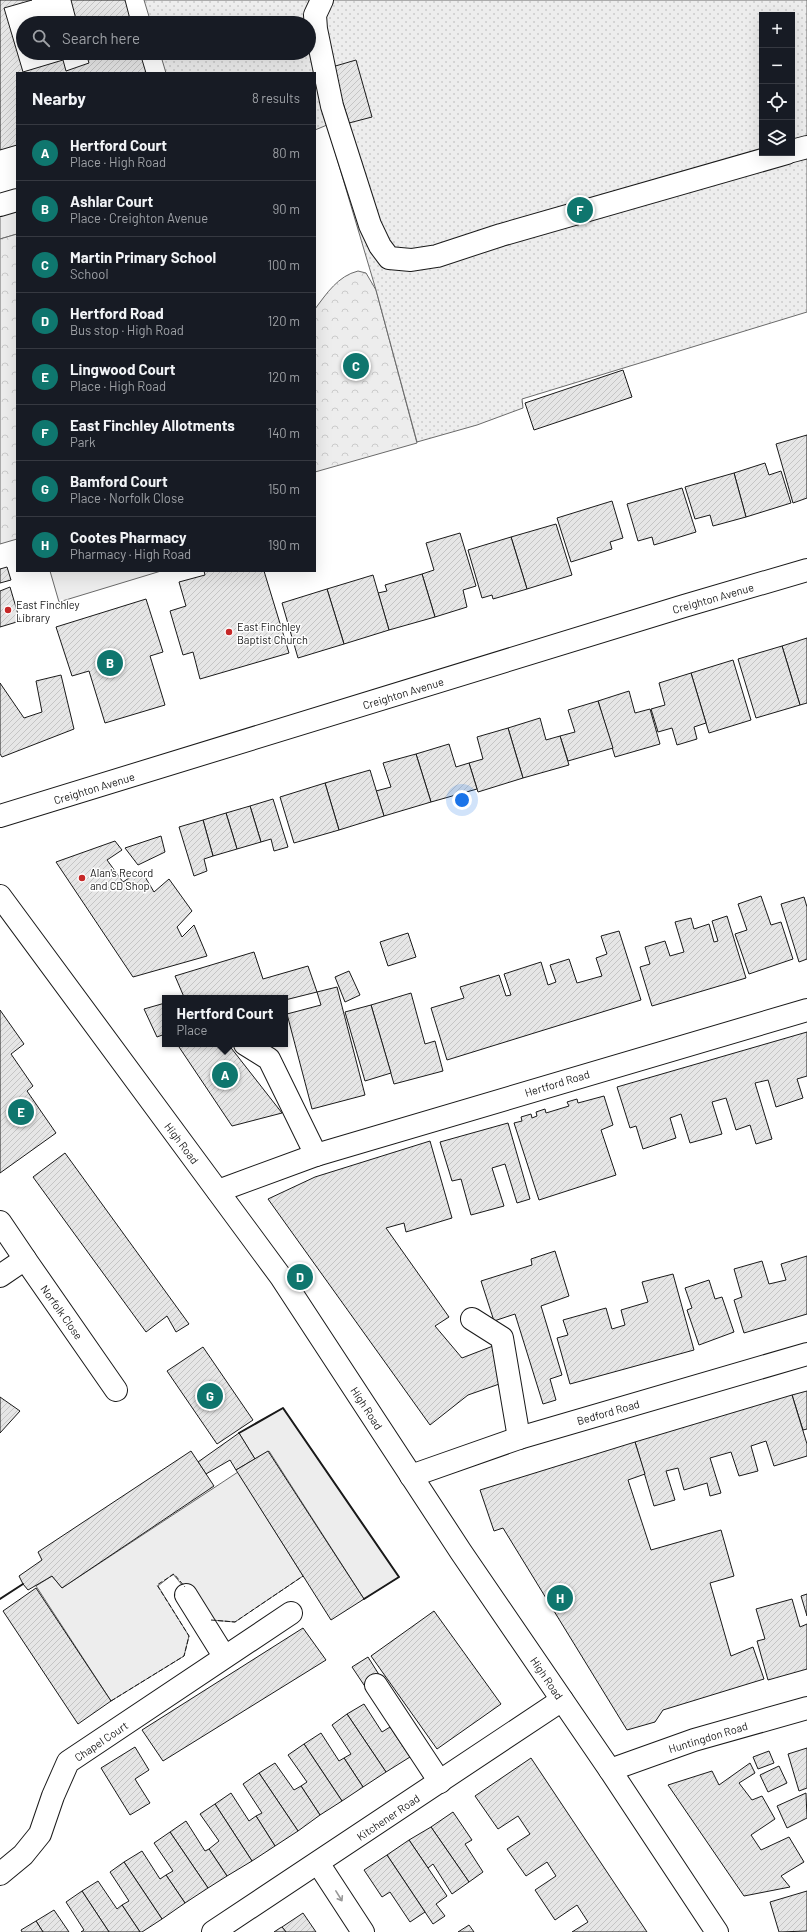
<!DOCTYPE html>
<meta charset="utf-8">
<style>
:root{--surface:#171b24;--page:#20242c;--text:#f1f3f6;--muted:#9ea1a6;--line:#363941;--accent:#0f766e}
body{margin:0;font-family:Barlow,sans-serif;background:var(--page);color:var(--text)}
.controls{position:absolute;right:12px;top:12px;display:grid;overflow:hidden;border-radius:0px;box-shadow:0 4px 16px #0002}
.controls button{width:36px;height:36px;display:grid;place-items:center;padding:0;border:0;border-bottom:1px solid var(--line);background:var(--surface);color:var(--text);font:20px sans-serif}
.you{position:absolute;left:462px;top:800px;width:14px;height:14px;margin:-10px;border:3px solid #fff;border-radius:50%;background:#1a73e8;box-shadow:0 0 0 6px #1a73e833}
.badge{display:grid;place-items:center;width:26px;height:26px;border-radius:50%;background:var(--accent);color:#fff;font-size:13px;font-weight:700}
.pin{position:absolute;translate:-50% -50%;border:2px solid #fff;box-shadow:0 1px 4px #0006}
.popup{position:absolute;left:162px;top:995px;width:126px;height:52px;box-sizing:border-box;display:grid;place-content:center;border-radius:0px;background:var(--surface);filter:drop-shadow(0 1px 3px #0005);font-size:13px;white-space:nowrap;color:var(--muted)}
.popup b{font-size:15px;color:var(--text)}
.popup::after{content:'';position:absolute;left:50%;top:100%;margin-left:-8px;border:8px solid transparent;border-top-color:var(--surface)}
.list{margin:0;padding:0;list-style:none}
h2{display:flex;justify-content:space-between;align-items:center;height:52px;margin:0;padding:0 16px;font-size:17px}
h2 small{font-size:13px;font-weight:400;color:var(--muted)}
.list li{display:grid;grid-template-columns:26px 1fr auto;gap:12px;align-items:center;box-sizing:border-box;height:56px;padding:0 16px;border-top:1px solid var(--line)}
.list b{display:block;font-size:15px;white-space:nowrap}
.list p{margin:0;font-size:13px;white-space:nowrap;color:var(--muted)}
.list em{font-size:13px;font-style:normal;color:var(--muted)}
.icon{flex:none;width:22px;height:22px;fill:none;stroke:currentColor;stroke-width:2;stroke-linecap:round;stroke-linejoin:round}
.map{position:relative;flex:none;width:807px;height:1932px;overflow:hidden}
.search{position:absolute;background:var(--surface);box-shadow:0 4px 16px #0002;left:16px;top:16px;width:300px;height:44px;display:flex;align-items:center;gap:10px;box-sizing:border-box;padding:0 14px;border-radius:22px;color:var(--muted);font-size:15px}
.panel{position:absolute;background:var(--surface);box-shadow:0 4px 16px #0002;left:16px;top:72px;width:300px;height:500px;border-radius:0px}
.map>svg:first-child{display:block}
.built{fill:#ededed;stroke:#6a6a6a}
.forest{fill:url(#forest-crowns);stroke:#6a6a6a}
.garden{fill:url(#garden-dots);stroke:#6a6a6a;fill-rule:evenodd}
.building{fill:url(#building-hatch);stroke:#1a1a1a}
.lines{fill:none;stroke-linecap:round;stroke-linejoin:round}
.minor-casing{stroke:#1a1a1a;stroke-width:24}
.major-casing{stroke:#1a1a1a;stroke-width:24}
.minor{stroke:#fff;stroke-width:22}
.major{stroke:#fff;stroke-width:22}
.fence{stroke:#1a1a1a;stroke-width:1;stroke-dasharray:5 2;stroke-linecap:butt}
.wall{stroke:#1a1a1a;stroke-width:2}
.oneway{stroke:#989898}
.poi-dot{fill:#c62828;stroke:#fff;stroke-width:1.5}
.labels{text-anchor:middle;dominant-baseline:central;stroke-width:3;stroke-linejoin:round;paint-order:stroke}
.street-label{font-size:11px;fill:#1a1a1a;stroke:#fff}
.poi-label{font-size:11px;fill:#1a1a1a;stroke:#fff;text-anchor:start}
</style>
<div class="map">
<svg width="807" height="1932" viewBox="0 0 807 1932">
<defs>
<pattern id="forest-crowns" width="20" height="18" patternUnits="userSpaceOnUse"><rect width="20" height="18" fill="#ededed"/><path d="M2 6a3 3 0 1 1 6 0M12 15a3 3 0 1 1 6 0" fill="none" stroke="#cbcbcb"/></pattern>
<pattern id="garden-dots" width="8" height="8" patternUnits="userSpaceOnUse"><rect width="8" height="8" fill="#ededed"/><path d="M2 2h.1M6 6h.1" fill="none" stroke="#cbcbcb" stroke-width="1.8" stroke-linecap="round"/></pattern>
<pattern id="building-hatch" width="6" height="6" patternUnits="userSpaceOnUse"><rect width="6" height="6" fill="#e6e6e6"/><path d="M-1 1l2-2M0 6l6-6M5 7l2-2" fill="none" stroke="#c5c5c5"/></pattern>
</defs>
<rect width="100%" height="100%" fill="#fff"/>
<g class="built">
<path d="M 17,209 L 17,234 L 0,239 L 0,214 Z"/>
<path d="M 50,571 L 161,571 L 59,602 Z"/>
<path d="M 283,1408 L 399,1577 L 364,1599 L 269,1451 L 255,1459 L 239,1433 Z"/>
<path d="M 238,1472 L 303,1576 L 235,1622 L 211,1620 L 173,1574 L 158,1586 L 189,1636 L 184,1656 L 111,1701 L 36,1586 L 52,1576 L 62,1588 Z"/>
</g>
<g class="forest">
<path d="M 17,234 L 17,539 L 0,544 L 0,239 Z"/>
<path d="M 358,271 L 366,273 L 376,290 L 417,443 L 315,472 L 315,309 C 327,293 338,276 358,271 Z"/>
</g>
<path class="garden" d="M 144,0 L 807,0 L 807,312 L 522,399 L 523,408 L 477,425 L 417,442 L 376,290 L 327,125 L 315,130 L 315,73 L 166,73 L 160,53 L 309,53 L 309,23 L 151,23 ZM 762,15 L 792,15 L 792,153 L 762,153 Z"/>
<g class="building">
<path d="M 0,0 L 32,0 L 4,8 L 23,72 L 63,60 L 66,71 L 89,63 L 86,53 L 140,53 L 146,73 L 17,73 L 17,145 L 0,150 Z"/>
<path d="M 71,0 L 125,0 L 131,23 L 77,23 Z"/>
<path d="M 356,60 L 372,117 L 349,123 L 332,67 Z"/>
<path d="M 623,370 L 632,397 L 534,430 L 525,403 Z"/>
<path d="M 807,435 L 807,498 L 793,503 L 776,444 Z"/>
<path d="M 765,463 L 769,475 L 781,471 L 791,503 L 746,517 L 734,473 Z"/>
<path d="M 734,473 L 746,517 L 713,526 L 710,515 L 695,519 L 685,487 Z"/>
<path d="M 682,488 L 696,532 L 654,545 L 652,537 L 638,541 L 627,504 Z"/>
<path d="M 612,501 L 623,538 L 610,542 L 612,549 L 571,562 L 557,518 Z"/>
<path d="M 556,524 L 572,575 L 527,589 L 511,537 Z"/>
<path d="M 460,533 L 476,586 L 463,590 L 467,607 L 435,617 L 422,574 L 434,570 L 426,543 Z"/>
<path d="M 511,537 L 527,589 L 493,599 L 492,595 L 482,598 L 468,550 Z"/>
<path d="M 7,567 L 11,580 L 0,583 L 0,569 Z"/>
<path d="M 204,571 L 264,571 L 289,653 L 200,679 L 193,652 L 183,655 L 170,611 L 186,606 L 179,582 L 205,575 Z"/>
<path d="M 422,574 L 435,617 L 389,630 L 378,593 L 387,591 L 385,585 Z"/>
<path d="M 373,575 L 389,630 L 344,644 L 327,589 Z"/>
<path d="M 10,587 L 20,621 L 0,627 L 0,591 Z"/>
<path d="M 327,589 L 344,644 L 298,658 L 282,603 Z"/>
<path d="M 146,599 L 163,652 L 150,656 L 165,705 L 105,723 L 89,671 L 72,676 L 56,627 Z"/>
<path d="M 807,638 L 807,703 L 800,705 L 782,646 Z"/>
<path d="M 782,646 L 800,705 L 756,718 L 738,659 Z"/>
<path d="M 733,660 L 751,720 L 709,733 L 691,673 Z"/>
<path d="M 691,673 L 706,723 L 694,727 L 697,739 L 677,745 L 672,728 L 658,732 L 651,709 L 665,705 L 659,683 Z"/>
<path d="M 61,675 L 74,729 L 2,757 L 0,754 L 0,683 L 24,718 L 42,712 L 36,681 Z"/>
<path d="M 629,691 L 635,713 L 650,709 L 660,744 L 615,757 L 598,701 Z"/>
<path d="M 598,701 L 613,748 L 568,761 L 560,736 L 575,732 L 568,710 Z"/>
<path d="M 540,718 L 546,740 L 560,736 L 569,765 L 523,778 L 508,728 Z"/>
<path d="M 508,728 L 523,778 L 478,792 L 469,763 L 483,759 L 477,737 Z"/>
<path d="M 449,744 L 456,767 L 469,763 L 477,789 L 431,802 L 416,754 Z"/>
<path d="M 416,754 L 431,802 L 384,816 L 376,791 L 391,787 L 383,763 Z"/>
<path d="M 370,770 L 384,816 L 339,830 L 325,783 Z"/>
<path d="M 325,783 L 339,830 L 294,843 L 280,797 Z"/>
<path d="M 273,799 L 288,847 L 274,851 L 271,839 L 261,842 L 250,806 Z"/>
<path d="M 250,806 L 261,842 L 237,849 L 226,813 Z"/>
<path d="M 226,813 L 237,849 L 213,856 L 203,820 Z"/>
<path d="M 203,820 L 213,856 L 204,859 L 207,871 L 194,876 L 179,827 Z"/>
<path d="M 161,836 L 165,852 L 138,865 L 125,848 Z"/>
<path d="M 115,841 L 122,850 L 107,860 L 123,882 L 141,870 L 154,892 L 169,879 L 192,911 L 177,927 L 182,937 L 194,925 L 207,956 L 133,977 L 56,862 Z"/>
<path d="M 761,896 L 771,925 L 781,922 L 793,959 L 749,974 L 735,934 L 747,930 L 738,904 Z"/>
<path d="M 804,897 L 807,907 L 807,959 L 799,962 L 781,904 Z"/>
<path d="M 727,916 L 746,978 L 652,1006 L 640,967 L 650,964 L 645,947 L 665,941 L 670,956 L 684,952 L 675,922 L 691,918 L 694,929 L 709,924 L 714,942 L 718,941 L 712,921 Z"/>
<path d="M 619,931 L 641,1000 L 447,1060 L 431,1008 L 464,998 L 460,987 L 499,975 L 506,996 L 511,995 L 504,974 L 541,962 L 548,985 L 556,982 L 550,965 L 569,959 L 577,983 L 602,976 L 596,958 L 607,954 L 601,936 Z"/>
<path d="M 408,933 L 416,957 L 388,966 L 380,942 Z"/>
<path d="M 254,952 L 263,979 L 308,966 L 317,992 L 285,1000 L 285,998 L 181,998 L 184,997 L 175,976 Z"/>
<path d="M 349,971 L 360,995 L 345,1002 L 335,977 Z"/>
<path d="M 337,987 L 365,1095 L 312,1109 L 287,1014 L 321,1005 L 317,992 Z"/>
<path d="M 411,993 L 425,1044 L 435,1041 L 443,1071 L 394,1084 L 371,1005 Z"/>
<path d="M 165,1003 L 165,1034 L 157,1037 L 144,1009 Z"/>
<path d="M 371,1005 L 391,1073 L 365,1081 L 345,1012 Z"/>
<path d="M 0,1010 L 24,1044 L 11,1054 L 33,1086 L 27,1091 L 56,1133 L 0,1173 Z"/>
<path d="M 807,1032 L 807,1076 L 797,1079 L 803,1098 L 776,1107 L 768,1080 L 755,1083 L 772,1139 L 756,1144 L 750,1125 L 736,1130 L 726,1098 L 712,1102 L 722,1134 L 690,1143 L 681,1114 L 670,1118 L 676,1138 L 643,1149 L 636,1126 L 630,1128 L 617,1087 Z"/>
<path d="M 177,1044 L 228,1044 L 282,1113 L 232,1126 Z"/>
<path d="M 604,1096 L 613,1125 L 601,1130 L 616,1175 L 539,1200 L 514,1123 L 522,1121 L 521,1117 L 531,1114 L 532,1118 L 537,1116 L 536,1112 L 545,1109 L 546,1113 L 569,1106 L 567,1102 L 577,1099 L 578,1103 Z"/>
<path d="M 508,1123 L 530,1199 L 517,1203 L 505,1164 L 492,1168 L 504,1206 L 471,1215 L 461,1179 L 452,1181 L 440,1142 Z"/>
<path d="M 430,1141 L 452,1218 L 406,1232 L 404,1223 L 386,1228 L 449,1317 L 435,1326 L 462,1358 L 493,1346 L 505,1382 L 468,1395 L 430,1425 L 268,1199 L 315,1177 Z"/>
<path d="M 65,1153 L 189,1324 L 176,1332 L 167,1316 L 146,1332 L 33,1177 Z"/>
<path d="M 555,1251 L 569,1296 L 541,1306 L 562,1375 L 550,1379 L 556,1400 L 543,1404 L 515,1314 L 494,1321 L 481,1281 L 532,1265 L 531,1259 Z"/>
<path d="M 807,1256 L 807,1314 L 744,1333 L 734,1300 L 742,1297 L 734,1269 L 762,1261 L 769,1284 L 786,1280 L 781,1264 Z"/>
<path d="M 673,1274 L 694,1350 L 570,1384 L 557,1338 L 568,1335 L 563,1320 L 606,1308 L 612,1329 L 625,1325 L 621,1310 L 648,1302 L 642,1282 Z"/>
<path d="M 709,1280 L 715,1299 L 722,1297 L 734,1332 L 699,1345 L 687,1310 L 692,1308 L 685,1288 Z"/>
<path d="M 203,1347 L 253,1420 L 217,1444 L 167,1371 Z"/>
<path d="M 807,1391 L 807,1429 L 803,1430 L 792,1395 Z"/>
<path d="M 792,1395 L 807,1444 L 807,1456 L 774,1466 L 766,1441 L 751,1446 L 758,1471 L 739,1476 L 731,1452 L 710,1458 L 721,1493 L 710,1496 L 707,1483 L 684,1490 L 678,1468 L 666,1471 L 675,1500 L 654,1506 L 635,1442 Z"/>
<path d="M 0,1397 L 20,1411 L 0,1433 Z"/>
<path d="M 239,1433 L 255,1459 L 236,1470 L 230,1460 L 206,1474 L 198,1462 Z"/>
<path d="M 635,1442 L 645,1474 L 628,1480 L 651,1550 L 721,1530 L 734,1576 L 710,1583 L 731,1656 L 753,1647 L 764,1679 L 663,1710 L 655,1722 L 627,1730 L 503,1528 L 494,1531 L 480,1490 Z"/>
<path d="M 191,1451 L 214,1486 L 62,1588 L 52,1576 L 28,1590 L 23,1584 L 19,1576 L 42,1560 L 38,1552 Z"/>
<path d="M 268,1451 L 364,1599 L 331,1620 L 236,1470 Z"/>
<path d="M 36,1588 L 111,1701 L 78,1724 L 3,1611 Z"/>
<path d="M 807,1594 L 807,1616 L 801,1596 Z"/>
<path d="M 792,1599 L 800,1627 L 807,1624 L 807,1669 L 768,1680 L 757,1641 L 765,1639 L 756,1609 Z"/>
<path d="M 434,1611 L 501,1704 L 437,1749 L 371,1656 Z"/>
<path d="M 303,1628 L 326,1660 L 163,1761 L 142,1730 Z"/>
<path d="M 368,1657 L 383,1681 L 368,1691 L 352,1667 Z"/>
<path d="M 364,1704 L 382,1732 L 390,1727 L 410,1757 L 386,1772 L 347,1714 Z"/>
<path d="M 347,1714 L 386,1772 L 363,1787 L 344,1758 L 351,1754 L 332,1725 Z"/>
<path d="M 321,1733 L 339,1761 L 344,1758 L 363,1787 L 342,1801 L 304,1744 Z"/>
<path d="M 304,1744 L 342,1801 L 320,1815 L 301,1786 L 307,1782 L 288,1755 Z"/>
<path d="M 135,1747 L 149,1770 L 135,1779 L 150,1803 L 130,1815 L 101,1768 Z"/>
<path d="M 807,1748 L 807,1788 L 799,1791 L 788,1754 Z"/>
<path d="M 769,1751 L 774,1763 L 758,1769 L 753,1757 Z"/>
<path d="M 531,1758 L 647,1932 L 572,1932 L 588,1922 L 577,1905 L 555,1920 L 535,1890 L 556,1876 L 547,1862 L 526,1876 L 507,1849 L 530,1834 L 518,1816 L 498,1829 L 475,1796 Z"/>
<path d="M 275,1763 L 294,1790 L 301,1786 L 320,1815 L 298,1831 L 259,1773 Z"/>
<path d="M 750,1763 L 755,1773 L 739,1783 L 752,1800 L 762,1796 L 775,1819 L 751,1835 L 761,1850 L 789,1837 L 804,1862 L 781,1876 L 790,1887 L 744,1896 L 668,1785 L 712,1771 L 719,1785 Z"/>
<path d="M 779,1766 L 787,1783 L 768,1792 L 760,1775 Z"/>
<path d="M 259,1773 L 298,1831 L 275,1846 L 256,1816 L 262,1813 L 243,1784 Z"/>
<path d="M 231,1793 L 249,1821 L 256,1816 L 275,1846 L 252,1861 L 215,1804 Z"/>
<path d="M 806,1793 L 807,1818 L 787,1828 L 777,1806 Z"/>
<path d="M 215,1804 L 252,1861 L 227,1876 L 209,1849 L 219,1841 L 200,1814 Z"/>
<path d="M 453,1812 L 472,1840 L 465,1844 L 483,1872 L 469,1882 L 431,1827 Z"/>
<path d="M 186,1821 L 205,1851 L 209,1849 L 227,1876 L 208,1888 L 170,1832 Z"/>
<path d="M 431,1827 L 469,1882 L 452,1894 L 433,1864 L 428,1868 L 409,1840 Z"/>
<path d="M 170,1832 L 208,1888 L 185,1903 L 166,1875 L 173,1871 L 154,1843 Z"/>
<path d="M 409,1840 L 447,1896 L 436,1904 L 445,1916 L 433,1924 L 387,1855 Z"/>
<path d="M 142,1851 L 160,1879 L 166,1875 L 185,1903 L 162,1919 L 124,1862 Z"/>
<path d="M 387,1855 L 425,1912 L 410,1922 L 390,1892 L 382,1897 L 364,1870 Z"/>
<path d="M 124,1862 L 162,1919 L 142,1932 L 140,1932 L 122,1905 L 129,1901 L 110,1872 Z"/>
<path d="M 98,1881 L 117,1909 L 122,1905 L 140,1932 L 109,1932 L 82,1891 Z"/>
<path d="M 82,1891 L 109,1932 L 81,1932 L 84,1930 L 66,1902 Z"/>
<path d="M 807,1891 L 807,1931 L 779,1932 L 770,1902 Z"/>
<path d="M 54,1910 L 69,1932 L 43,1932 L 36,1921 Z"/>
<path d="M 303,1913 L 316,1932 L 286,1932 L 282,1927 Z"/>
<path d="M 36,1921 L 43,1932 L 22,1932 L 21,1930 Z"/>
<path d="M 469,1925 L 474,1932 L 458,1932 Z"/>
<path d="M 282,1927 L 286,1932 L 274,1932 L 280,1928 Z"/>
</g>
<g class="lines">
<g class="minor-casing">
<g id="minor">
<path d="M 322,0 L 315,15 L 316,29 L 332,106 L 370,225 L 380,246 L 389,258 L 411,260 L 437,256 L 501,235 L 787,153"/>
<path d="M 792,151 L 807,147"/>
<path d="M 0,205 L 17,200"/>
<path d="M 0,816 L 684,606 L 807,570"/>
<path d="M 245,1044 L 269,1059 L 316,1155"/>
<path d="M 218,1191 L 316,1155 L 807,1010"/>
<path d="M 0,1222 L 25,1259"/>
<path d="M 0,1276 L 25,1259 L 116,1390"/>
<path d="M 472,1319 L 502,1338 L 519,1438"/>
<path d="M 411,1476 L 519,1438 L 807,1354"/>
<path d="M 186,1595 L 224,1656"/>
<path d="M 376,1685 L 440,1782"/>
<path d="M 610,1770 L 694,1740 L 807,1708"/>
<path d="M 318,1863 L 363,1932"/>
<path d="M 0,1874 L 23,1855 L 40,1834 L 53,1796 L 68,1762 L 291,1613"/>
<path d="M 213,1932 L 562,1700"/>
</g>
</g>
<g class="major-casing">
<path id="major" d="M 0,896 L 281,1277 L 461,1552 L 610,1770 L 717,1932"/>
</g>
<use href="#minor" class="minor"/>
<use href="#major" class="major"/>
<g class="fence">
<path d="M 211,1620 L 235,1622 L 303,1576"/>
<path d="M 111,1701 L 184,1656 L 189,1636 L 157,1585 L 174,1574 L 185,1587"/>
</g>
<g class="wall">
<path d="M 239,1433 L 283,1408 L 399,1577 L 364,1599"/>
<path d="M 0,1599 L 23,1584"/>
</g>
</g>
<defs><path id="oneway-shaft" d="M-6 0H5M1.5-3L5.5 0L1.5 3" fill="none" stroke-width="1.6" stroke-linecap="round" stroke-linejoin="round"/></defs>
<use class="oneway" href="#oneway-shaft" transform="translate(339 1896) rotate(58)"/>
<g class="poi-dot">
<circle cx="8" cy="610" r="4"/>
<circle cx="229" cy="632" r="4"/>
<circle cx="82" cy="878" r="4"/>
</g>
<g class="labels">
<g class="street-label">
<text transform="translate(713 598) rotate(-16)">Creighton Avenue</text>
<text transform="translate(403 693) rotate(-17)">Creighton Avenue</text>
<text transform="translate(94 788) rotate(-17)">Creighton Avenue</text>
<text transform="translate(557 1083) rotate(-17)">Hertford Road</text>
<text transform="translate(182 1143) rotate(53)">High Road</text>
<text transform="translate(62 1312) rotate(55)">Norfolk Close</text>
<text transform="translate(367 1408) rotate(57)">High Road</text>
<text transform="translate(608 1412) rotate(-16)">Bedford Road</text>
<text transform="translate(547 1678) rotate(56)">High Road</text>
<text transform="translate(708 1737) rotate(-17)">Huntingdon Road</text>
<text transform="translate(101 1741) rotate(-34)">Chapel Court</text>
<text transform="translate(388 1817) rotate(-34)">Kitchener Road</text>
</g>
<g class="poi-label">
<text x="16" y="604">East Finchley<tspan x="16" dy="13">Library</tspan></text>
<text x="237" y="626">East Finchley<tspan x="237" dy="13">Baptist Church</tspan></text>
<text x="90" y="872">Alan's Record<tspan x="90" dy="13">and CD Shop</tspan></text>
</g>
</g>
</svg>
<div class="controls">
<button>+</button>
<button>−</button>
<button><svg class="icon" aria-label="locate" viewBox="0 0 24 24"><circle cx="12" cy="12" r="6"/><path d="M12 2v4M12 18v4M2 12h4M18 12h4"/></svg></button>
<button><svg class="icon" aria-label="layers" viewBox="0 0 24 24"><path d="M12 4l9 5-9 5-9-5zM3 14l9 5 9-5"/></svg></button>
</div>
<div class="you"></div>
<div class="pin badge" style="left:225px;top:1075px">A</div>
<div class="popup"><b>Hertford Court</b>Place</div>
<div class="pin badge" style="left:110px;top:663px">B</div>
<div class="pin badge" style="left:356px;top:366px">C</div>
<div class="pin badge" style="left:300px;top:1277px">D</div>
<div class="pin badge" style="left:21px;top:1112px">E</div>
<div class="pin badge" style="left:580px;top:210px">F</div>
<div class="pin badge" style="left:210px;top:1396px">G</div>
<div class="pin badge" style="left:560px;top:1598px">H</div>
<div class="search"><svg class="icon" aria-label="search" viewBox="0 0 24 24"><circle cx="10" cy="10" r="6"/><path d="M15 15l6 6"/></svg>Search here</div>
<section class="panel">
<h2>Nearby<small>8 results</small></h2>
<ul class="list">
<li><span class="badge">A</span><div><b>Hertford Court</b><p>Place · High Road</p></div><em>80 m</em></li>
<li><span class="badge">B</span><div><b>Ashlar Court</b><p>Place · Creighton Avenue</p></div><em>90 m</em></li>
<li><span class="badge">C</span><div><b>Martin Primary School</b><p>School</p></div><em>100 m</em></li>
<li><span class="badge">D</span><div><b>Hertford Road</b><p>Bus stop · High Road</p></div><em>120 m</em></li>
<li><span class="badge">E</span><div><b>Lingwood Court</b><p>Place · High Road</p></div><em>120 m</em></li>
<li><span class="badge">F</span><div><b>East Finchley Allotments</b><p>Park</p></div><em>140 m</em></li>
<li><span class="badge">G</span><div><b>Bamford Court</b><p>Place · Norfolk Close</p></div><em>150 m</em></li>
<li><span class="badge">H</span><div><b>Cootes Pharmacy</b><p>Pharmacy · High Road</p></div><em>190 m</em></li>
</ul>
</section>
</div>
